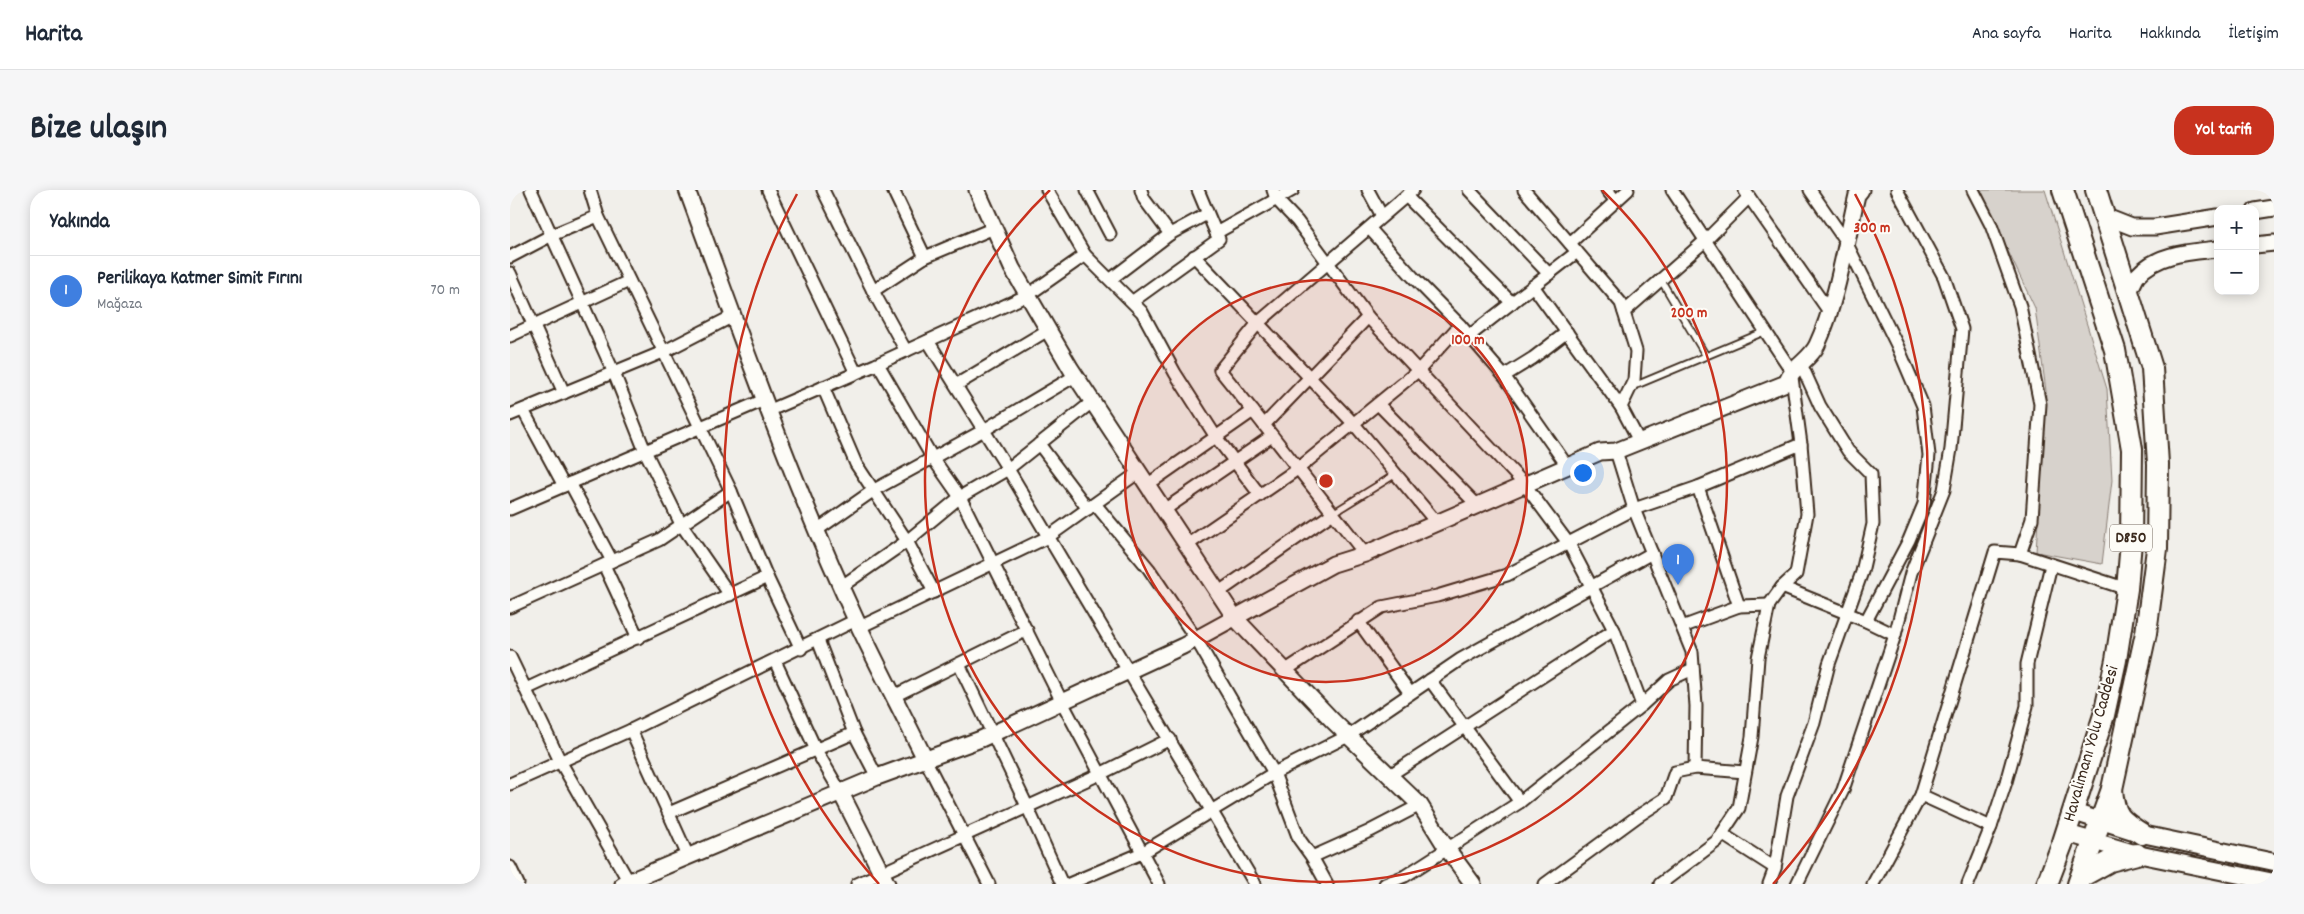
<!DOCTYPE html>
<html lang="tr">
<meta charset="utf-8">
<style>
:root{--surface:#fff;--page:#f6f6f7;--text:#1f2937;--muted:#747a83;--line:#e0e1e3;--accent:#c8321e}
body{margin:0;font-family:Dekko,sans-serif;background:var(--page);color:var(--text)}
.controls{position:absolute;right:15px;top:15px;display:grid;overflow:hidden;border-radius:10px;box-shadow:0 2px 12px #0003}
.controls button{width:45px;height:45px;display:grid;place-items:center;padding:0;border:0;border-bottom:1px solid var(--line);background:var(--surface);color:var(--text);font:25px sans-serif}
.you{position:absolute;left:1072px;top:282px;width:18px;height:18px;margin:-12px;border:4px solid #fff;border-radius:50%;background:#1a73e8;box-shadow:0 0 0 8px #1a73e833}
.badge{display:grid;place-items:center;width:32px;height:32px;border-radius:50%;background:var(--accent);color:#fff;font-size:16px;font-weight:700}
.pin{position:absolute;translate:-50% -41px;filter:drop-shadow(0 1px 2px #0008)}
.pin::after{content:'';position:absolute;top:26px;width:18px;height:15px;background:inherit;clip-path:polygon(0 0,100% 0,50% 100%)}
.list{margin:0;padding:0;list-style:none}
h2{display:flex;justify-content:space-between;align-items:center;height:65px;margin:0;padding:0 20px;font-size:21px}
h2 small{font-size:16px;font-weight:400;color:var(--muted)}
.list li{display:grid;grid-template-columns:32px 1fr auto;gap:15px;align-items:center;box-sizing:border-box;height:70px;padding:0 20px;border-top:1px solid var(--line)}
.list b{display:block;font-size:19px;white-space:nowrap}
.list p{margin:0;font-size:16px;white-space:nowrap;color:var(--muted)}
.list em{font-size:16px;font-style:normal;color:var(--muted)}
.map{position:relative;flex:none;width:1764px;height:694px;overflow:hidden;border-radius:20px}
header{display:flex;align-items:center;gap:30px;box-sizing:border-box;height:70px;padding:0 25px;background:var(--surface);border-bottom:1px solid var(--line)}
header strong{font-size:24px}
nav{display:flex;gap:28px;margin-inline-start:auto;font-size:18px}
.intro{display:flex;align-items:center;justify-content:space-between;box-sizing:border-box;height:120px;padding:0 30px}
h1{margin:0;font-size:35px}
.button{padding:12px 22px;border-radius:20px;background:var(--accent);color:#fff;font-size:18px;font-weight:700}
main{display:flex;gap:30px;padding:0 30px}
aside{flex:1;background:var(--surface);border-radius:20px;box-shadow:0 2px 12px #0003}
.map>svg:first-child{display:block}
.green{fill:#d7d2cc;stroke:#897e75}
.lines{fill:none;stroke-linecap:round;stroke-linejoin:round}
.service-casing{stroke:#3b2a1e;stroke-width:9}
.minor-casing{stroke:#3b2a1e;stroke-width:15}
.tertiary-casing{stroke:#3b2a1e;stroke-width:19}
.secondary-casing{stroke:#3b2a1e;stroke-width:20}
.trunk-casing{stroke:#3b2a1e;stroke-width:24}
.service{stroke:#fdfcf7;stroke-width:5.5}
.minor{stroke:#fdfcf7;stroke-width:11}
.tertiary{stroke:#fdfcf7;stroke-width:15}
.secondary{stroke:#fdfcf7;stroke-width:16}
.trunk{stroke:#fdfcf7;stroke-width:20}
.ring{fill:none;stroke:#c8321e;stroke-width:2.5}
.labels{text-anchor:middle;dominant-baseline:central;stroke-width:4;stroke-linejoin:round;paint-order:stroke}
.shield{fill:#fdfcf7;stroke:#75695f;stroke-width:1}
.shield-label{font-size:16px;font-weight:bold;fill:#3b2a1e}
.street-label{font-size:18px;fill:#3b2a1e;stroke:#fdfcf7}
.centre{fill:#c8321e;stroke:#fdfcf7;stroke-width:2.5}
.ring-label{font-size:15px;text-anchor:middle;font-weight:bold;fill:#c8321e;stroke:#fdfcf7;stroke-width:4;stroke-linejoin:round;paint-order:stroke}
</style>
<header>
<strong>Harita</strong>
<nav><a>Ana sayfa</a><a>Harita</a><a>Hakkında</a><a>İletişim</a></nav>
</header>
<div class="intro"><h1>Bize ulaşın</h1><a class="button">Yol tarifi</a></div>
<main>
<aside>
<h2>Yakında<small></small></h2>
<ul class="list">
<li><span class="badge" style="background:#3f7fe0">1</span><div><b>Perilikaya Katmer Simit Fırını</b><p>Mağaza</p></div><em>70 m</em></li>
</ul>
</aside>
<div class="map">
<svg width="1764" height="694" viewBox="0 0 1764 694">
<rect width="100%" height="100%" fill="#f1efea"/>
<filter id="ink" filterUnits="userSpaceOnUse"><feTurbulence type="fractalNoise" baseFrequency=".02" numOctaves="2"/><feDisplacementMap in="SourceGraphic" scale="10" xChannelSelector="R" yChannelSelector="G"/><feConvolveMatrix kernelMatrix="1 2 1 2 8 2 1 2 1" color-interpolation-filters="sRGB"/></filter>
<g filter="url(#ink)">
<path class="green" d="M 1469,0 L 1535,0 L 1597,199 L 1602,290 L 1592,374 L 1526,362 L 1536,201 L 1525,118 Z"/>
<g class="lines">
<g class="service-casing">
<g id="service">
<path d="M 1151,90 L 1196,166"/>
<path d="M 1121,196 L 1129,194 L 1256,141"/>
<path d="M 823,323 L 886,284"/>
</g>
</g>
<g class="minor-casing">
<g id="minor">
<path d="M 21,0 L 104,183 L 135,261 L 171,334 L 220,405"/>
<path d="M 80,0 L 88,26 L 221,301 L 257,387 L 291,459"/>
<path d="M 258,0 L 346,183"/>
<path d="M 313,0 L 363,101 L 396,161"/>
<path d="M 383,0 L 415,67"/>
<path d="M 537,0 L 575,65 L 632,122 L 665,183 L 706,247 L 750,305"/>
<path d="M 577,0 L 600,44"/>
<path d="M 631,0 L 634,9 L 660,44"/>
<path d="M 688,0 L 706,43 L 783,0"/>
<path d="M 763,0 L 766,9 L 787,31 L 858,127 L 1015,295 L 1059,354 L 1104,440 L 1132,515 L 1010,612 L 895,686 L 875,694"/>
<path d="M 858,0 L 872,26"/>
<path d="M 959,0 L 1039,84"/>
<path d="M 1014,0 L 1111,113 L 1126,161 L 1124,190 L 1111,217 L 1129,251"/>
<path d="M 1097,0 L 1106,11"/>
<path d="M 1300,0 L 1336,52 L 1387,155 L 1413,216 L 1419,265 L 1414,314 L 1399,350 L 1356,431"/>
<path d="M 1463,0 L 1481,35 L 1510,116 L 1530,214 L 1522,329 L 1510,364 L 1617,399"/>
<path d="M 1235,1 L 1318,120"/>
<path d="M 896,6 L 1002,113"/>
<path d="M 860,39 L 903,87 L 950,135 L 994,186 L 1058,277"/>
<path d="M 1060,53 L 1118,0"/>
<path d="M 684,66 L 844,234 L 926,332"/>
<path d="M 0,67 L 42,45 L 88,26"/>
<path d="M 0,83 L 54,203"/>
<path d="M 601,89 L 660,44 L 697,24"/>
<path d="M 1023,96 L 1111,217"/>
<path d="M 363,101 L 415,67 L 484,38"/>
<path d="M 623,111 L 709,49 L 706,43"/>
<path d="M 1114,122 L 1196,50 L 1239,7"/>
<path d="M 0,146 L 119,91"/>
<path d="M 959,146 L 1067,62"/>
<path d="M 418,151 L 498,279 L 745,694"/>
<path d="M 368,174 L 422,267 L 450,307 L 552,512 L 649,694"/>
<path d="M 994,186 L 1023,168 L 1057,142"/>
<path d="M 446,195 L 538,140"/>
<path d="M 313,197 L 346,274 L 397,351 L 424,402"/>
<path d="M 868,214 L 968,316"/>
<path d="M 13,220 L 54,296"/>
<path d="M 258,221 L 365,175 L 518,105 L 575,65"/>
<path d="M 743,221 L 710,180 L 748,133 L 903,0"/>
<path d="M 0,225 L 153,162 L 223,126"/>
<path d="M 754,235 L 858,127"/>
<path d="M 529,254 L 578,319"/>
<path d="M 1106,261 L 1124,319 L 1182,462 L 1186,516 L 1185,578 L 1235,582"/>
<path d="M 60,293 L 102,371"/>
<path d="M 637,295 L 743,221 L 855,364"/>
<path d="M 1188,297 L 1229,416"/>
<path d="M 585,314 L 639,379 L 686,449 L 764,583 L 789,649 L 802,667 L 817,694"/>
<path d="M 0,319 L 254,210"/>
<path d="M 654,320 L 762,246"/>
<path d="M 307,340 L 364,300 L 474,240 L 565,186"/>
<path d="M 677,355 L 789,278 L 909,180 L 950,135"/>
<path d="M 94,375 L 128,448"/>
<path d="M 332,396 L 397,351 L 450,307 L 498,279 L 582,212"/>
<path d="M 1272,397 L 1356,431 L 1385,445"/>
<path d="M 709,402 L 823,323"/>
<path d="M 0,417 L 149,350 L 221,301"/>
<path d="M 848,431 L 900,503"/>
<path d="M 350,437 L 538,347 L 629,282"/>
<path d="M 1172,437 L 1229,416 L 1259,415"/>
<path d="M 308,450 L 344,543 L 367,587"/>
<path d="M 0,467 L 50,571 L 119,692"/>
<path d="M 265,471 L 306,560 L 331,603"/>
<path d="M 449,474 L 517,616 L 552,694"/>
<path d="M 776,480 L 872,417 L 927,406 L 997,385 L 1124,319 L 1188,297 L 1291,254"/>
<path d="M 920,490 L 1010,612"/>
<path d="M 16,499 L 257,387"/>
<path d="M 384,506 L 517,440"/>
<path d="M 1132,515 L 1159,490 L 1183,479"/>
<path d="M 121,540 L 178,666"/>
<path d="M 415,569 L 479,694"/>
<path d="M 880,585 L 1104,440"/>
<path d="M 0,594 L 121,540 L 346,430"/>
<path d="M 1411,605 L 1481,637"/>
<path d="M 159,623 L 344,543"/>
<path d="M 1212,644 L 1265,678"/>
<path d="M 802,667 L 860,641 L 910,615"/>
<path d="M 0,677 L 8,694"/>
<path d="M 347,694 L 590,584 L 660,549"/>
<path d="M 559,694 L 632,663 L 764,583 L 838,546 L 951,469 L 1142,363"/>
<path d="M 1035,694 L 1128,626 L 1156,608 L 1165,582 L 1185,578"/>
<path d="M 1150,694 L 1207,651 L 1229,618 L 1242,547 L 1248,468 L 1259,415 L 1272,397 L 1286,384 L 1297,324 L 1291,254 L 1281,180 L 1162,0"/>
<path d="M 1259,694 L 1265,678 L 1277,606 L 1304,533 L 1319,474 L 1352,382 L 1363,334 L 1361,284 L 1338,261 L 1310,216 L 1291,174"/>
<path d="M 1287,694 L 1333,600 L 1385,445 L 1401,383 L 1434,300 L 1441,259 L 1452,139 L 1434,87 L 1387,0"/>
<path d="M 1363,694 L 1411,605 L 1485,362 L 1510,364"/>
<path d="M 1458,694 L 1481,637 L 1496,592 L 1517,516 L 1517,474 L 1541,375"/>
</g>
</g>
<g class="tertiary-casing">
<g id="tertiary">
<path d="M 177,0 C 230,144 281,290 346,430 C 368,477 392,522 415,569"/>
<path d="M 467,0 L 502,78 L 561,179 L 725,428 L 823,531 L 910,615 L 938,660 L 963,694"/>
<path d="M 1745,21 L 1764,18"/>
<path d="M 1594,26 L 1622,37 L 1645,37 L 1708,27"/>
<path d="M 1745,55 L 1764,53"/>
<path d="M 1618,104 C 1621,98 1624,91 1627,86 C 1647,63 1680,62 1708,59"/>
<path d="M 331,603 L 377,694"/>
<path d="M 113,694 L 367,587 L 471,549 L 673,456 L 823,374 L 855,364 L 1090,262 L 1106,261 L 1276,193 C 1283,176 1300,170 1307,155 C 1327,112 1336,52 1347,5 L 1351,0"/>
</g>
</g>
<g class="secondary-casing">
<g id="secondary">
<path d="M 1563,622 L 1632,644 L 1764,672"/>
<path d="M 1556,643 L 1627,664 L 1764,692"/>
</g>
</g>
<g class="trunk-casing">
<g id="trunk">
<path d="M 1602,599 C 1604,626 1610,630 1632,644"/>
<path d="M 1571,687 L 1600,671 L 1627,664"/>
<path d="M 1537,694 L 1553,652 L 1594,525 L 1606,470 L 1617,399 L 1621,352 L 1622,259 L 1605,160 L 1553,0"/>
<path d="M 1568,694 L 1602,599 L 1636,443 L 1647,359 L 1648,274 L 1642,178 L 1586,0"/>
</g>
</g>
<use href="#service" class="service"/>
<use href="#minor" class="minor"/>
<use href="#tertiary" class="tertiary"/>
<use href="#secondary" class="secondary"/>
<use href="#trunk" class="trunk"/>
</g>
</g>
<circle cx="816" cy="291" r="201" fill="#c8321e" fill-opacity=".12"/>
<g class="ring">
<circle cx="816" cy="291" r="201"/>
<path d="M1092 0A401 401 0 1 1 540 0"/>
<path d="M369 694A602 602 0 0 1 287 4M1345 4A602 602 0 0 1 1263 694"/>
</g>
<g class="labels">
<rect class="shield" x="1600" y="334.5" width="42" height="27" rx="4"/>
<g class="shield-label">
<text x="1621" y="348">D850</text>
</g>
<g class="street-label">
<text transform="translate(1582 554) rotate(-74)">Havalimanı Yolu Caddesi</text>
</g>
</g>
<circle cx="816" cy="291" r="8" class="centre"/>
<g class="ring-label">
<text x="1362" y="42">300 m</text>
<text x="1179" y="127">200 m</text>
<text x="958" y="154">100 m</text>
</g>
</svg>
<div class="controls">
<button>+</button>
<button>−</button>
</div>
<div class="you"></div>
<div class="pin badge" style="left:1168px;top:395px;background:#3f7fe0">1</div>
</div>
</main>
